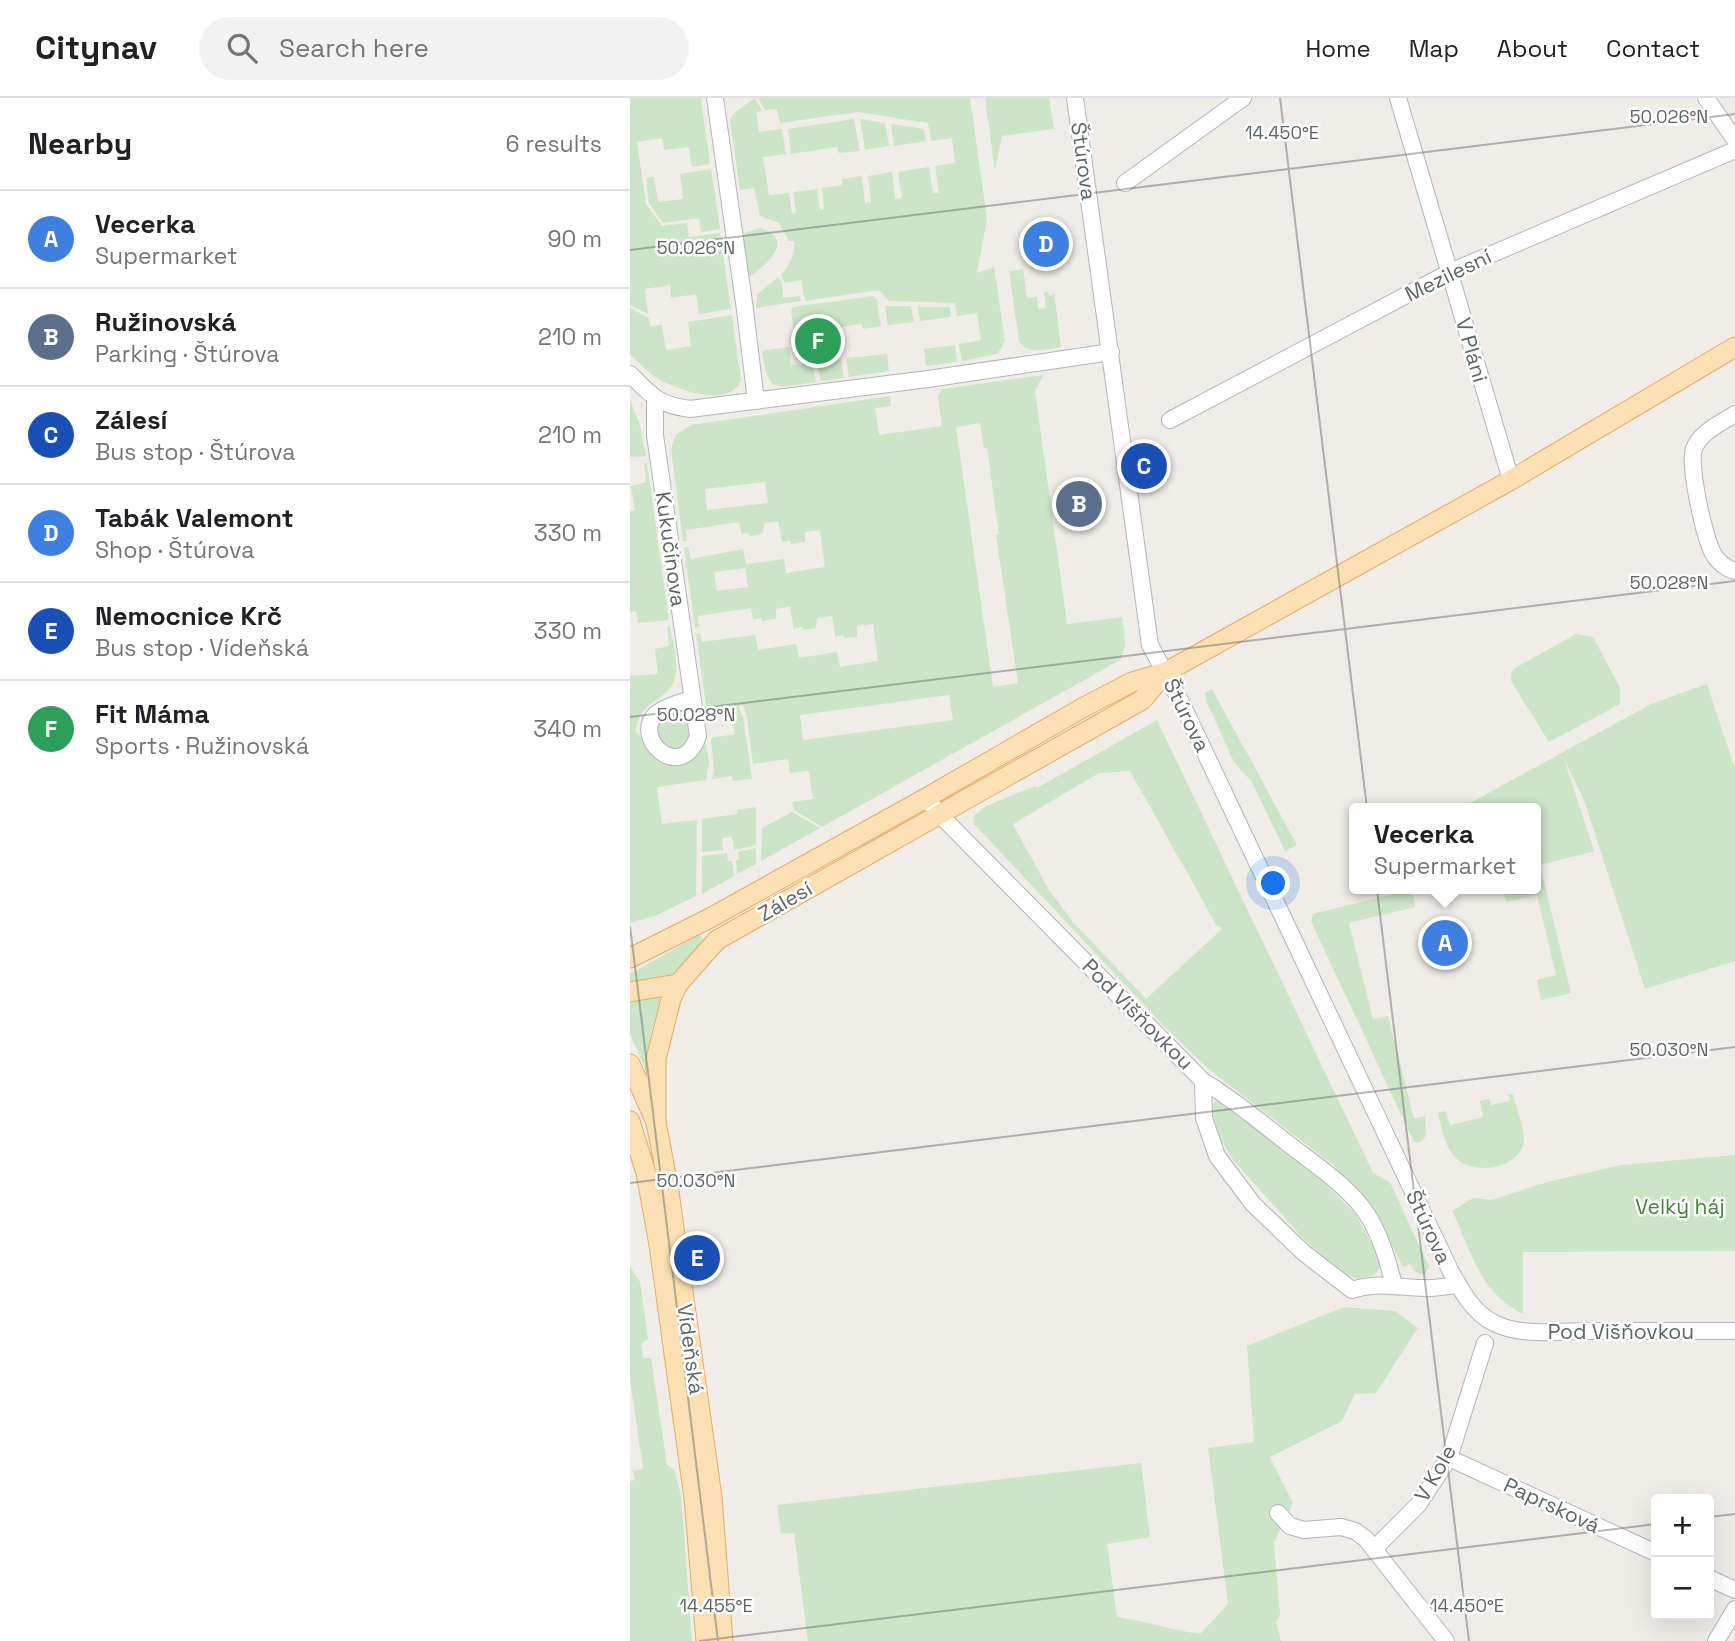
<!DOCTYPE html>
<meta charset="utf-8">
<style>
:root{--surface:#fff;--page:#f2f2f2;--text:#202124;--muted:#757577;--line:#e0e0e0;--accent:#111827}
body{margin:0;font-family:"Space Grotesk",sans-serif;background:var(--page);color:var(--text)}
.controls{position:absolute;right:21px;bottom:21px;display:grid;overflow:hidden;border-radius:7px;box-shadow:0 7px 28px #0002}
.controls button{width:63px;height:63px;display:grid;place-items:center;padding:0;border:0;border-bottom:2px solid var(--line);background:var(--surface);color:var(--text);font:35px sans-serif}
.you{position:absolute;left:644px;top:786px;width:24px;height:24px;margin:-18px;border:5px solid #fff;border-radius:50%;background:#1a73e8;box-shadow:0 0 0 10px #1a73e833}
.badge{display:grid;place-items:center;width:46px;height:46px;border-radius:50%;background:var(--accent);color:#fff;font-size:23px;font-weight:700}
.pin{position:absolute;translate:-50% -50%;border:4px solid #fff;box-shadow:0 2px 7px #0006}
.popup{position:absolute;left:719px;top:705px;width:192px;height:91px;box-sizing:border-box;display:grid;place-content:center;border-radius:7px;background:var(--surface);filter:drop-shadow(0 2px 5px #0005);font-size:23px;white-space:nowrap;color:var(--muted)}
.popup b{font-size:26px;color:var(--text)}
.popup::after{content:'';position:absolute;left:50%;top:100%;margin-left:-14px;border:14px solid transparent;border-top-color:var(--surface)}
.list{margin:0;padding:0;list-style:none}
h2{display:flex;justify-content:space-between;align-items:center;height:91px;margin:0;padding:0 28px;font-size:30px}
h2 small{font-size:23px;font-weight:400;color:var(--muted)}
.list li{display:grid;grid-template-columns:46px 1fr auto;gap:21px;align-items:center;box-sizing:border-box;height:98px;padding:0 28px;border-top:2px solid var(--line)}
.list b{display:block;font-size:26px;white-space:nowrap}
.list p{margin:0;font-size:23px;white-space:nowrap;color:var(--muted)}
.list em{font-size:23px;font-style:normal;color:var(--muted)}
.icon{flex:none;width:38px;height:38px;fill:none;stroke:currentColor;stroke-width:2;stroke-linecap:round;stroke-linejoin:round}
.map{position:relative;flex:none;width:1105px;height:1543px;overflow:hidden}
header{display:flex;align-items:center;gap:42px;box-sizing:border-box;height:98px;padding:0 35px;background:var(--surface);border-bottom:2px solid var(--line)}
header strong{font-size:33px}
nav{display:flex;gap:38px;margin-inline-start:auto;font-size:24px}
.search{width:490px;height:63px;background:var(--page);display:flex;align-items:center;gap:18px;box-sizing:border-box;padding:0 24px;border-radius:38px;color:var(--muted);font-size:26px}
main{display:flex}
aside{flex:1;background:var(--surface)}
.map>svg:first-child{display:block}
.green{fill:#cce5c6;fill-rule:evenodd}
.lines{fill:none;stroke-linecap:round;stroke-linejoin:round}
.minor-casing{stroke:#b2b6b9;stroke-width:18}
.major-casing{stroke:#e9aa67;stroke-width:21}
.minor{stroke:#fff;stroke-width:16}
.major{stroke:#fae0b2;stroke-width:19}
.ticks{fill:none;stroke:#5f6467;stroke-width:2;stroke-opacity:0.45}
.labels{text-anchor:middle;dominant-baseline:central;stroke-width:5;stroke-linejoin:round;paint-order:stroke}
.street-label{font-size:21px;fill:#5f6467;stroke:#fff}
.park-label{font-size:21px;fill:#45823a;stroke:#fff}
.ticks-label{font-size:18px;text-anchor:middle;fill:#5f6467;stroke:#fff;stroke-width:5;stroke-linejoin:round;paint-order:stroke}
</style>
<header>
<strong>Citynav</strong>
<div class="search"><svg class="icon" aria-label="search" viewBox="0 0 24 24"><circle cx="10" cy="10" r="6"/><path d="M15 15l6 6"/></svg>Search here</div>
<nav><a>Home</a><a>Map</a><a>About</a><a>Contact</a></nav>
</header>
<main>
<aside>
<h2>Nearby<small>6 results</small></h2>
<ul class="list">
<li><span class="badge" style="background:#3f7fe0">A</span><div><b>Vecerka</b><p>Supermarket</p></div><em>90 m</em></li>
<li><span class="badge" style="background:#5c6f8a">B</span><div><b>Ružinovská</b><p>Parking · Štúrova</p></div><em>210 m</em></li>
<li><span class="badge" style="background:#1a4fb4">C</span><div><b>Zálesí</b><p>Bus stop · Štúrova</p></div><em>210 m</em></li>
<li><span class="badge" style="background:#3f7fe0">D</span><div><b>Tabák Valemont</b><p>Shop · Štúrova</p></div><em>330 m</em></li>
<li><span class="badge" style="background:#1a4fb4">E</span><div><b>Nemocnice Krč</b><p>Bus stop · Vídeňská</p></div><em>330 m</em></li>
<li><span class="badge" style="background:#2e9e5b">F</span><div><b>Fit Máma</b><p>Sports · Ružinovská</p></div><em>340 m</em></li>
</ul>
</aside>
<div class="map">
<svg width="1105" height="1543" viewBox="0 0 1105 1543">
<rect width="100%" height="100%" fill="#f0ece7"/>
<g class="green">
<path d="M 0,0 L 71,0 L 80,66 L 62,69 L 59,49 L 34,52 L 32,40 L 7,44 L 16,106 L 32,128 L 57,125 L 59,139 L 90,135 L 101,211 L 69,216 L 66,196 L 41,200 L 40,187 L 15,191 L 18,216 L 0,207 Z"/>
<path d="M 125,0 L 132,13 L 126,14 L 129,34 L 152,31 L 156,56 L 133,59 L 139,97 L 159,95 L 162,116 L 166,115 L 163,94 L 187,91 L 190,112 L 194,111 L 192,90 L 212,87 L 212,81 L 232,78 L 235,105 L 241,104 L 238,78 L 262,74 L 265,101 L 272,100 L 268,74 L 299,69 L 303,95 L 309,95 L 305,68 L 325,65 L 322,40 L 301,43 L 298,25 L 228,14 L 150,25 L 147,11 L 135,12 L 128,0 L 340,0 L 357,121 L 347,175 L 364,169 L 375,243 L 367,256 L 332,263 L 329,246 L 351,242 L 347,215 L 327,218 L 325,205 L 259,203 L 249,192 L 175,203 L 171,182 L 155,185 L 151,177 C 160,167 165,157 164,143 L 159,143 L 149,125 L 130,118 L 124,90 L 110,92 L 100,22 L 104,15 Z"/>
<path d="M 355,0 L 419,0 L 424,31 L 372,38 L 365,73 Z"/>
<path d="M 224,21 L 230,53 L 209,55 L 207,49 L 161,56 L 158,31 Z"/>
<path d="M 230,21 L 255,25 L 259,48 L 235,52 Z"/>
<path d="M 261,26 L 294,31 L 296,43 L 264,48 Z"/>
<path d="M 81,71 L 90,131 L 71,134 L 69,120 L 33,125 L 19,105 L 16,80 L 24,79 L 28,104 L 53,101 L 50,76 Z"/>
<path d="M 130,130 C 166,142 137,166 120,178 L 117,177 L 111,142 L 115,135 Z"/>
<path d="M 393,171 L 397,200 L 407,199 L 408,211 L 416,210 L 414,194 L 418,194 L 419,198 L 423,197 L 424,193 L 431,249 C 416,251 399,258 389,243 L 379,173 Z"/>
<path d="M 148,179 L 152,185 L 153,200 L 170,198 L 171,203 L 126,210 L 128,196 Z"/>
<path d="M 243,198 L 247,202 L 251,228 L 233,231 L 232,226 L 164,236 L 161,213 L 163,209 Z"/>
<path d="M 255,208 L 281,208 L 284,224 L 258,227 Z"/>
<path d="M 288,209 L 320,209 L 321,219 L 290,223 Z"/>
<path d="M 0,210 L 19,220 L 20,228 L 32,227 L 36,252 L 61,248 L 58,224 L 102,217 L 111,282 C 100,312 44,291 25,279 C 16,272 8,264 0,256 Z"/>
<path d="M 325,247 L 327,264 L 296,268 L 294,251 Z"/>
<path d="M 159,249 L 161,267 L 182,265 L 186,284 C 145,289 139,298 132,253 Z"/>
<path d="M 257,256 L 259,273 L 219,279 L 216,260 Z"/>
<path d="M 211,261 L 214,280 L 191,283 L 187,264 Z"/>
<path d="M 413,277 L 405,293 L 437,526 L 492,519 C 494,535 498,548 490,562 L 192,729 L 164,712 L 162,704 L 183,701 L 179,673 L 160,675 L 158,661 L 123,666 L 117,618 L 113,607 L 108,608 L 113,619 L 122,681 L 103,683 L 102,678 L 82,681 L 84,672 L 81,640 L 105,636 L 102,617 L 78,621 L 66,536 L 70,535 L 72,544 L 125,537 L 128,552 L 166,546 L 169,560 L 207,554 L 210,569 L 248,563 L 243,526 L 227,528 L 227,539 L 214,540 L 213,537 L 206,539 L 206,542 L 202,518 L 187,520 L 186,530 L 173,532 L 172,529 L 165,530 L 164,533 L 160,508 L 146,511 L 146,521 L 132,523 L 131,520 L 124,521 L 124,525 L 121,510 L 68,518 L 69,529 L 65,529 L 54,450 L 58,449 L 61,461 L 113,451 L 116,466 L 154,461 L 156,475 L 195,469 L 190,432 L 175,434 L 175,444 L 161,446 L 160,443 L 153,444 L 153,447 L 148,423 L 134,425 L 133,435 L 120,438 L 119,435 L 112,436 L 112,439 L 109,424 L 56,432 L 57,443 L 53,443 L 41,351 L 46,336 L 62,327 L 260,298 L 261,308 L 245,310 L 249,337 L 312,328 L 308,298 L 312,291 ZM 350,325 L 354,350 L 357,350 L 369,436 L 366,437 L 388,585 L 363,589 L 326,329 ZM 135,384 L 138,405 L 77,412 L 75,391 ZM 115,470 L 118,489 L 87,493 L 84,474 ZM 319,597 L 323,622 L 173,642 L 170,617 Z"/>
<path d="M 0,302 L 9,324 L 16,358 L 0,359 Z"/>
<path d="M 14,365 L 17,365 L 39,522 L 8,525 L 6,513 L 0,514 L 0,413 L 5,412 L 1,388 L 16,384 Z"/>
<path d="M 40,528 C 42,543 50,568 44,583 C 34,605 10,601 5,634 C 19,643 15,655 34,664 L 75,639 L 79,664 L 76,682 L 27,689 L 32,726 L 67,722 L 66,798 L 27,817 L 0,825 L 0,578 L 28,576 L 25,551 L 39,548 L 37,529 Z"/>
<path d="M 946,536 L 963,539 L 990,590 L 990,606 L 919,644 L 881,583 L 881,576 L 885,570 Z"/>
<path d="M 1077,586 L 1105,671 L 1105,863 L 1015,891 L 954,702 L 934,661 L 964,753 L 910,767 L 941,895 L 911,902 L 907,882 L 926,877 L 907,797 L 876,804 L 873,791 L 906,791 L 906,767 L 910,766 L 906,757 L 906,710 L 831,710 L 1021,606 Z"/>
<path d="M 582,591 L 667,747 L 655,753 L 622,684 L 604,664 L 577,605 L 575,595 Z"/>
<path d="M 55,604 L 62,636 L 56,648 L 43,653 L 28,645 L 27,626 Z"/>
<path d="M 527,622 L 743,1075 L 760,1084 L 799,1169 L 794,1177 L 784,1173 L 780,1166 L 773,1169 L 745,1114 L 726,1091 L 703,1067 L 576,969 L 531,925 L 344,726 L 343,719 L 356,708 L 405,688 L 407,690 ZM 500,673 L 587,828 L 593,830 L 516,901 L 443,824 L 417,789 L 383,726 L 469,675 Z"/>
<path d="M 126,709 L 126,747 L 104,752 L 102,739 L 92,740 L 93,752 L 72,754 L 72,721 L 107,716 L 107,712 Z"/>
<path d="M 162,714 L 190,730 L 131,763 L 132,730 Z"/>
<path d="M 126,750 L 126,766 L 107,776 L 106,762 L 109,761 L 108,754 Z"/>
<path d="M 97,755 L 98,763 L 102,763 L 104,778 L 72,796 L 72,758 Z"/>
<path d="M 776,793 L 783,797 L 785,809 L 719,825 L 743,921 L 758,918 L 784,1021 L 795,1018 L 796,1038 L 791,1044 L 784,1044 L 681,823 L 683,816 Z"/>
<path d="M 69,837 L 75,843 L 43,879 L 0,888 L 0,876 Z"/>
<path d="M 32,897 L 21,935 L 18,977 L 0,936 L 0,904 Z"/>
<path d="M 883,996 C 885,1007 894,1030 894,1039 C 895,1070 845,1079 826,1060 C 814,1048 812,1031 808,1015 L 816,1013 L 820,1027 L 853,1019 L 850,1003 L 859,1001 L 861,1007 L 879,1003 L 881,1001 L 878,997 Z"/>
<path d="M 586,1002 L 684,1073 L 726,1117 L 751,1162 L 750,1170 L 744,1177 L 729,1181 L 709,1175 L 672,1139 L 604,1063 L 590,1041 L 581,1010 Z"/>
<path d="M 1105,1057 L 1105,1153 L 893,1154 L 893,1216 C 847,1192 843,1155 822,1113 L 843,1100 L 861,1102 L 921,1083 L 991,1067 Z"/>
<path d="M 0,1168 L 10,1184 L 18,1241 L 11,1246 L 13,1260 L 21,1260 L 37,1367 L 44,1371 L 51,1397 L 62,1543 L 0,1543 L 0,1383 L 5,1382 L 3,1373 L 13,1371 L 0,1281 Z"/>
<path d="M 714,1209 L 765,1213 L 788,1230 L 746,1295 L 725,1296 L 712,1323 L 640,1359 L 663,1405 L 644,1445 L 650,1517 L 646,1524 L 651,1543 L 178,1543 L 164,1435 L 151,1436 L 147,1407 L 511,1365 L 520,1439 L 477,1446 L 487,1519 C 515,1523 542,1532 570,1536 L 598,1506 L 578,1350 L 624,1344 L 617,1248 Z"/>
</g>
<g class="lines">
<g class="minor-casing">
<g id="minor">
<path d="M 85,0 L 115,212 L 126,303"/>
<path d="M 445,0 L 520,547 L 552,606 L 820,1172 C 831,1192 843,1215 864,1225 C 891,1239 930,1233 960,1233 C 1008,1233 1057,1233 1105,1233"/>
<path d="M 768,0 L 881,382"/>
<path d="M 1076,0 L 1105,42"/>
<path d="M 495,85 L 613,0"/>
<path d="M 0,276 C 22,298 28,307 60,311 L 298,281 L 481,254"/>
<path d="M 25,300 L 25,337 L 68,638 C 51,687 0,639 27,615 C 37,608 51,604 62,601"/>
<path d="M 1105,316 C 1091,325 1070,334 1064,351 C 1058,367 1075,443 1084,457 C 1088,464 1097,471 1105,473"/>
<path d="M 540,322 L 820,174 L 1105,52"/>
<path d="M 296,700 L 309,716 L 573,983 L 574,1020 L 587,1058 L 623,1106 L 674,1155 L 722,1192 C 749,1183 767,1190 794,1190 C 805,1191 816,1188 827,1187"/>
<path d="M 573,983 C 603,1001 629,1023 656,1044 C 685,1067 721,1089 740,1121 C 752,1142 758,1164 764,1187"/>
<path d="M 819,1360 L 1026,1455"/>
<path d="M 648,1415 L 660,1428 L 674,1432 L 711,1429 L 725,1433 L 736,1441 L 816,1543"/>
<path d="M 744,1451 L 788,1407 L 819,1360 L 855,1245"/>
<path d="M 1079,1480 L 1105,1492"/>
<path d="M 1086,1543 L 1105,1511"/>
</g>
</g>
<g class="major-casing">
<g id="major">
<path d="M 0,860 L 80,820 L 296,700 L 454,609 L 502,584 L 536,574 L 881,382 L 1105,249"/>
<path d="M 0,894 L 48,886"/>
<path d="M 0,966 L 26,1024 L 38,1087 L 82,1399 L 93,1543"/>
<path d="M 0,1023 L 16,1075 L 29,1147 L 64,1400 L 76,1543"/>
<path d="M 26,1024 L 26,961 L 41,901 L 48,886 L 87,842 L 512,602 L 536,574"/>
</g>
</g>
<use href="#minor" class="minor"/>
<use href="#major" class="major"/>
</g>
<path class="ticks" d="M 650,0 L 839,1543M 0,152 L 1105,16M 0,619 L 1105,483M 0,828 L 88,1543M 0,1085 L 1105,949M 1079,1419 L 1105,1416M 69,1543 L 1026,1426"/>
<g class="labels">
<g class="street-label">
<text transform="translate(454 63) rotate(82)">Štúrova</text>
<text transform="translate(818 177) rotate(-26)">Mezilesní</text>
<text transform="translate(842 252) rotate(74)">V Pláni</text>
<text transform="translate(41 451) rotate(82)">Kukučínova</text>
<text transform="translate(557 617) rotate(64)">Štúrova</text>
<text transform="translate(155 803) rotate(-30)">Zálesí</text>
<text transform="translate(508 916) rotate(45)">Pod Višňovkou</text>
<text transform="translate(799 1129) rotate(65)">Štúrova</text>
<text x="991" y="1233">Pod Višňovkou</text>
<text transform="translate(61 1251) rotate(82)">Vídeňská</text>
<text transform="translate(805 1375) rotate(-60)">V Kole</text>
<text transform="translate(922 1407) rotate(25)">Paprsková</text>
</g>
<g class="park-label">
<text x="1050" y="1108">Velký háj</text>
</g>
</g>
<g class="ticks-label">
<text x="1039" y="25">50.026°N</text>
<text x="652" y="41">14.450°E</text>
<text x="66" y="156">50.026°N</text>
<text x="1039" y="491">50.028°N</text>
<text x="66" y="623">50.028°N</text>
<text x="1039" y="958">50.030°N</text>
<text x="66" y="1089">50.030°N</text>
<text x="86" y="1514">14.455°E</text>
<text x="837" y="1514">14.450°E</text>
</g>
</svg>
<div class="controls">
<button>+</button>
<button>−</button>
</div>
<div class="you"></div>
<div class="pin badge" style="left:815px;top:845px;background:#3f7fe0">A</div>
<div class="popup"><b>Vecerka</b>Supermarket</div>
<div class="pin badge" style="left:449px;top:406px;background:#5c6f8a">B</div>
<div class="pin badge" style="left:514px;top:368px;background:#1a4fb4">C</div>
<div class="pin badge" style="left:416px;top:146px;background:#3f7fe0">D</div>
<div class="pin badge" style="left:67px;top:1160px;background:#1a4fb4">E</div>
<div class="pin badge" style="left:188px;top:243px;background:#2e9e5b">F</div>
</div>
</main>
